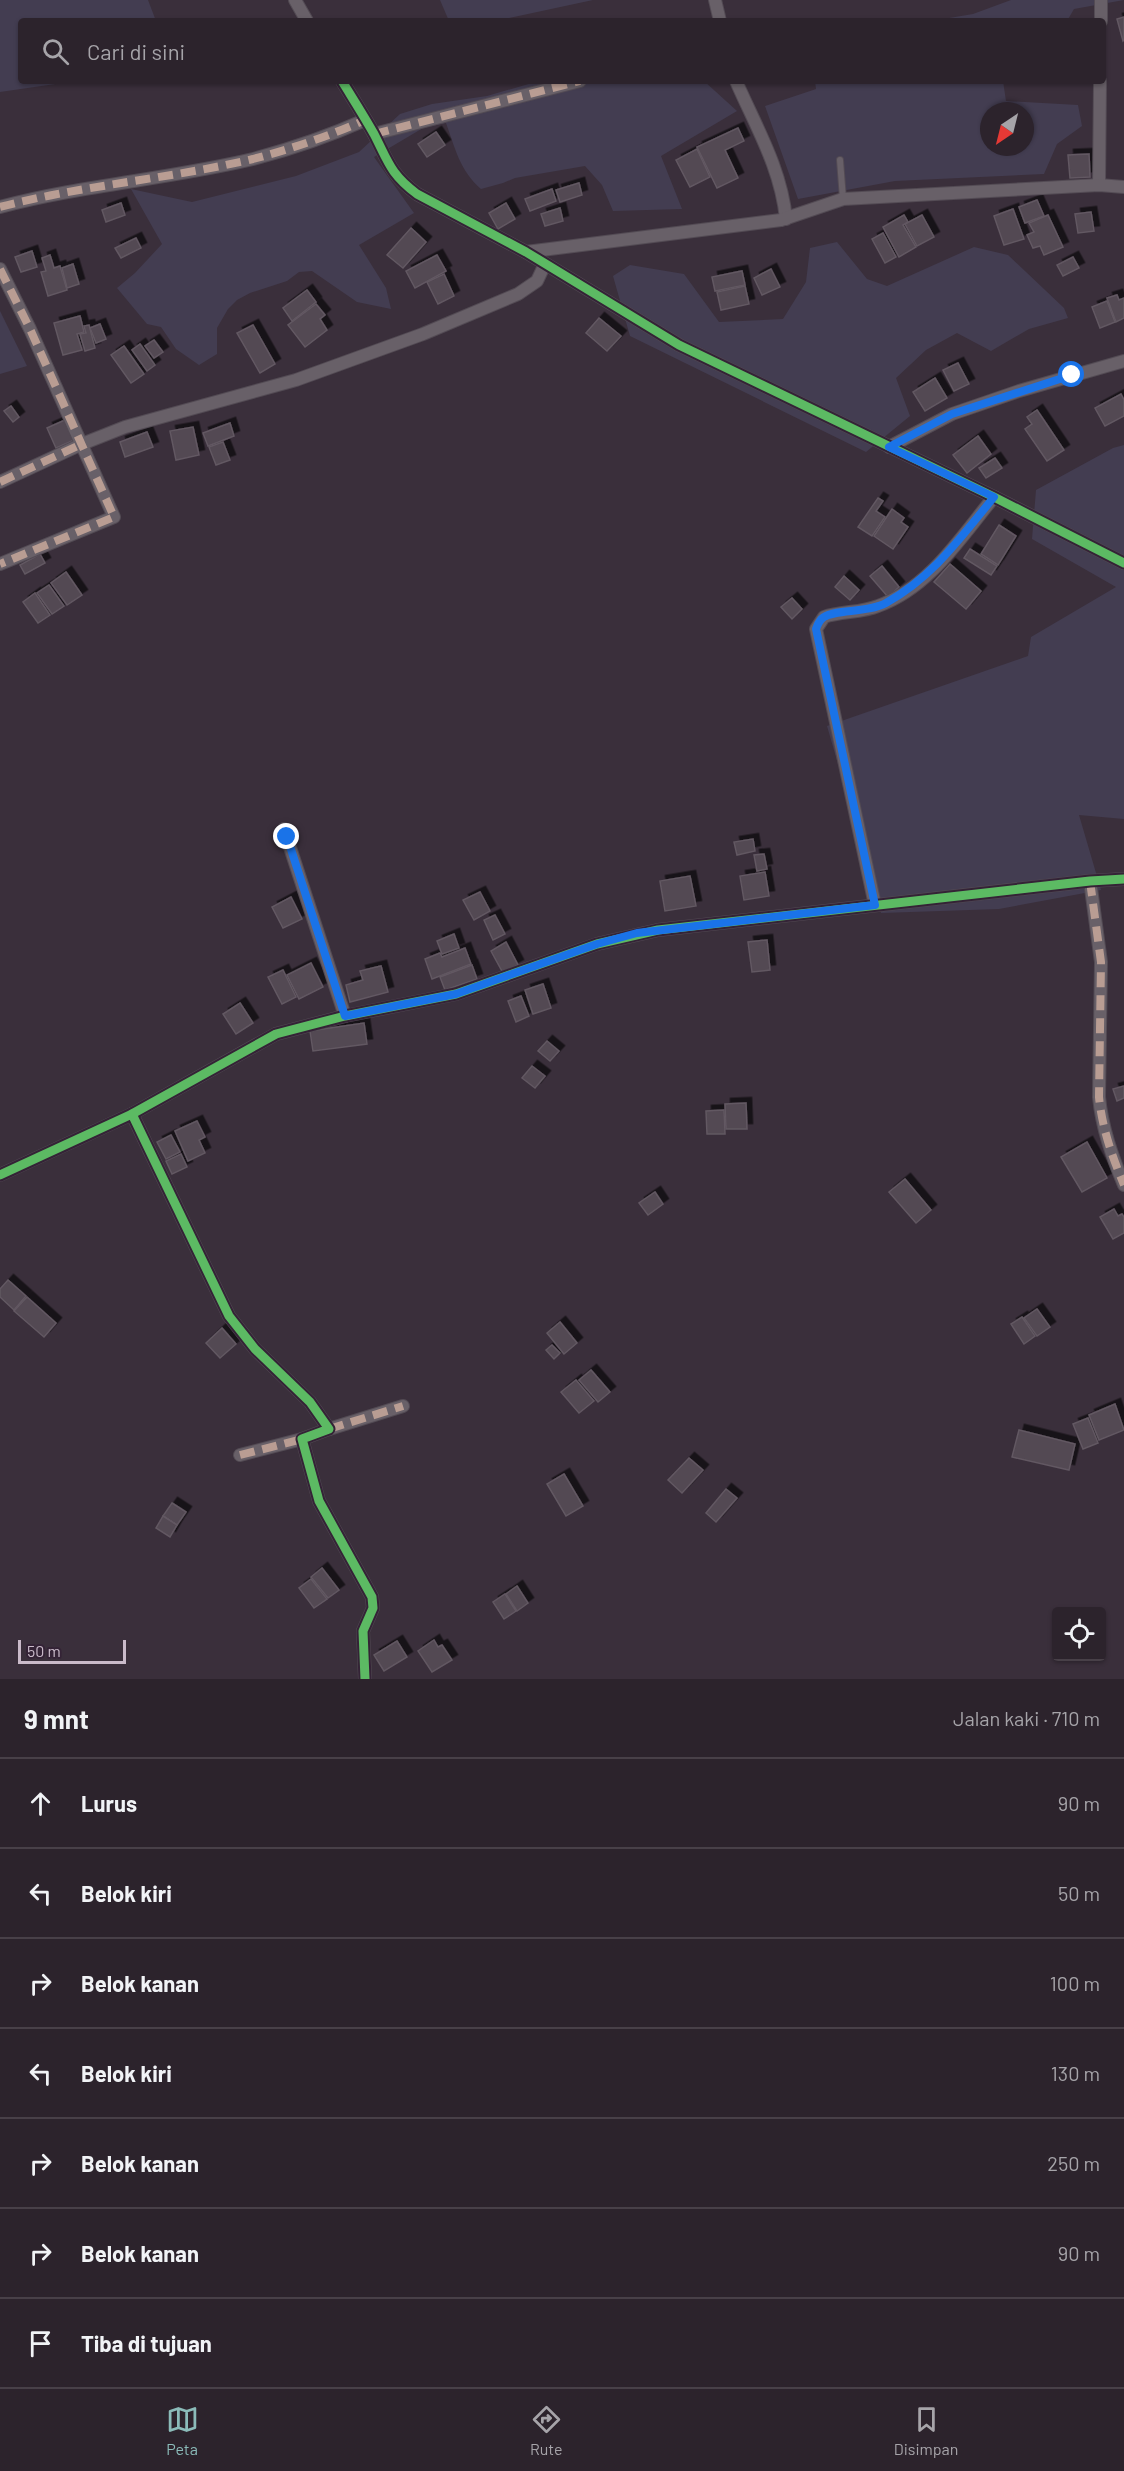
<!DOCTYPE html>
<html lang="id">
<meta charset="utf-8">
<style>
:root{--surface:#2c232c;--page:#342b34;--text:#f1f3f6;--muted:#a6a4a9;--line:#484048;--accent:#8bbbb9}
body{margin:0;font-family:Barlow,sans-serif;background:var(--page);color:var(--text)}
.controls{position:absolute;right:18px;bottom:18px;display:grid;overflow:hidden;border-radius:6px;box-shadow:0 2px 4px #0004}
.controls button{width:54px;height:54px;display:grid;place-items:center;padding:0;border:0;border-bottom:2px solid var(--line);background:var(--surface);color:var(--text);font:30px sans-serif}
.compass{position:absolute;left:980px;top:102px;width:54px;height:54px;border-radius:50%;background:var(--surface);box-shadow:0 2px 4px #0004;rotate:215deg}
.scale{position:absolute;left:18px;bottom:15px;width:108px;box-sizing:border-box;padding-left:6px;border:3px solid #cabbca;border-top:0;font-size:16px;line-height:21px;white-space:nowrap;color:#cabbca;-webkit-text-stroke:4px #342336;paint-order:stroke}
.stop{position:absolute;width:18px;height:18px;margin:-14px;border:4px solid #1a73e8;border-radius:50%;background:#fff}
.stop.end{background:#1a73e8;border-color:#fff;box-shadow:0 2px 6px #0008}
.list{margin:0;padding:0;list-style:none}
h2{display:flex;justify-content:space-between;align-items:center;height:78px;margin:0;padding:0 24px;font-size:26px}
h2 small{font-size:20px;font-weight:400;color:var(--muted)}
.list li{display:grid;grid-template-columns:39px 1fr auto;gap:18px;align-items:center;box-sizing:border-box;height:90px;padding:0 24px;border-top:2px solid var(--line)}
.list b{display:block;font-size:22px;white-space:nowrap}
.list em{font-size:20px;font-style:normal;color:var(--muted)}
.icon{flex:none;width:33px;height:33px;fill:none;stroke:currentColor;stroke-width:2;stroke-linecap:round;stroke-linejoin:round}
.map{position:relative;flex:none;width:1124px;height:1679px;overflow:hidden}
.search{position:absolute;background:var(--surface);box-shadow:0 2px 4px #0004;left:18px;right:18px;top:18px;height:66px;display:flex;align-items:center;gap:15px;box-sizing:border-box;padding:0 21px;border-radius:6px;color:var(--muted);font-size:22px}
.sheet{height:708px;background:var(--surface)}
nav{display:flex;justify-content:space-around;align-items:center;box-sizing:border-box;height:84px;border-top:2px solid var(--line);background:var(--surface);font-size:16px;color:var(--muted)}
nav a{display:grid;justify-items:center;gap:3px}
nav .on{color:var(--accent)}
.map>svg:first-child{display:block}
.green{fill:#433d51;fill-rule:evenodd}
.building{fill:#524852;stroke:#625862;stroke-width:1.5;filter:url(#shadow)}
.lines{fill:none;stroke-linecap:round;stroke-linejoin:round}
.service-casing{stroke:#534b54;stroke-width:8}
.minor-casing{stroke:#534b54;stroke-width:14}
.service{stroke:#686068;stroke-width:6}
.minor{stroke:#686068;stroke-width:12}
.quiet{stroke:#b99d93;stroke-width:8;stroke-dasharray:15 8;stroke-linecap:butt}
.cycleway-casing{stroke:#342336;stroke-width:13}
.cycleway{stroke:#5cba63;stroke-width:9}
.route{stroke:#1a73e8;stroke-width:8}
</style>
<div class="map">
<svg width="1124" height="1679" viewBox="0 0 1124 1679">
<defs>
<filter id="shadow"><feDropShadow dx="5.5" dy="-5.5" stdDeviation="0" flood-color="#0009"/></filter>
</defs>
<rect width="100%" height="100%" fill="#3a2f3b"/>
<g class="green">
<path d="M 0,0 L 148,0 L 156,21 L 21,21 L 21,81 L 76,81 L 0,92 Z"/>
<path d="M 440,0 L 593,0 L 495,21 L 449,21 Z"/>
<path d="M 1011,0 L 1124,0 L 1074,9 L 1067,21 L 931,21 L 973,14 Z"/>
<path d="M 539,81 L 704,81 L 737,111 L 661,156 L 682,209 L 613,211 L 602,185 L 585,166 L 515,178 L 503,183 L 481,189 C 460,171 455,148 446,123 L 423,128 L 374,157 L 414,213 L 359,245 L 386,288 L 391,309 L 357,302 L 312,271 L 299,272 L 287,281 L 250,293 L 237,300 L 228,309 L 217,328 L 217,354 L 199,365 L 176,349 L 161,327 L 147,324 L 117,288 L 135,273 L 162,244 L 131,189 L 192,202 L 296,176 L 359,152 L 400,114 L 432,104 L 487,96 Z"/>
<path d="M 815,81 L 1003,81 L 1006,101 L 1078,105 L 1082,126 L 1057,144 L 1044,174 L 895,181 L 798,199 L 765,106 L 816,89 ZM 989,111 L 1025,111 L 1025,147 L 989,147 Z"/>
<path d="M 837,242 L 867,279 L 887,286 L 974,247 L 1008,255 L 1064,308 L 1068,318 L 1029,329 L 991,351 L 957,333 L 926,350 L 896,378 L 910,416 L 866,452 L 630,336 L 613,276 L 630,265 L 684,274 L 719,322 L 783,319 L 806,282 L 810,248 Z"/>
<path d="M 0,311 L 27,366 L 0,374 Z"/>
<path d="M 1124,445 L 1124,819 L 1079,815 L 1101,890 L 999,909 L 881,913 L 827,726 L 1028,656 L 1031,637 L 1116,587 L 1032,539 L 1036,490 L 1113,448 Z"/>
</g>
<g class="building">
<path d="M 1124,17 L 1124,40 L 1123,41 L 1117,19 Z"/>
<path d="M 738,128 L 744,141 L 725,150 L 738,178 L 717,188 L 697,147 Z"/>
<path d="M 436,132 L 445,145 L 427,157 L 418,144 Z"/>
<path d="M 697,149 L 710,177 L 690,187 L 676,160 Z"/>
<path d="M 1089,154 L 1090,177 L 1070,178 L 1068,155 Z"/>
<path d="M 579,183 L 582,195 L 560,202 L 556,190 Z"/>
<path d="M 552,189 L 556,201 L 530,211 L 525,199 Z"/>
<path d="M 1037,200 L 1044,216 L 1025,223 L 1019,207 Z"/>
<path d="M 121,203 L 125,215 L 106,222 L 102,210 Z"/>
<path d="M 506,203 L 515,219 L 498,229 L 489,213 Z"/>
<path d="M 560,208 L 563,221 L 545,226 L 541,214 Z"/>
<path d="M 1013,209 L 1024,239 L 1004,245 L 994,216 Z"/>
<path d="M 1091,212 L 1094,231 L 1078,233 L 1075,214 Z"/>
<path d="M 904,215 L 908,222 L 903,225 L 916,247 L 899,257 L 883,227 Z"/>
<path d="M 922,215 L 934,237 L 917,246 L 905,224 Z"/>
<path d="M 1048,215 L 1063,247 L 1044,255 L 1040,246 L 1033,248 L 1027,235 L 1034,232 L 1029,223 Z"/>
<path d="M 411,228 L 426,242 L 403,268 L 387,255 Z"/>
<path d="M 883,233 L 896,257 L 885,263 L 872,239 Z"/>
<path d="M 136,238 L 141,248 L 121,258 L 115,248 Z"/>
<path d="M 32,251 L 37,267 L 21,272 L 15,257 Z"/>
<path d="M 50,255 L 54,268 L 60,266 L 67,290 L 48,296 L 41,272 L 46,271 L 42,258 Z"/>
<path d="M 437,255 L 446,271 L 415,288 L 406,271 Z"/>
<path d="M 1073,257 L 1079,268 L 1063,276 L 1057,265 Z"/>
<path d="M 73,264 L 79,284 L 67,288 L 62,268 Z"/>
<path d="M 771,269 L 780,287 L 762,295 L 754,278 Z"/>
<path d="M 742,271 L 745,285 L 715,291 L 712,277 Z"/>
<path d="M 444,274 L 454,296 L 438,304 L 427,282 Z"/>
<path d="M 745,286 L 749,304 L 721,310 L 717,292 Z"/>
<path d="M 307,290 L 316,302 L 292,321 L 283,308 Z"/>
<path d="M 1117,295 L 1119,300 L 1124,298 L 1124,318 L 1116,322 L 1107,298 Z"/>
<path d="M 1107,301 L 1115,322 L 1100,328 L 1092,307 Z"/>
<path d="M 316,304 L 325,315 L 320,319 L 327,330 L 305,347 L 288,325 Z"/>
<path d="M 80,316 L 84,332 L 77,334 L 82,350 L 63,355 L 54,323 Z"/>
<path d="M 599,318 L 621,336 L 607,351 L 586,333 Z"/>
<path d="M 100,324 L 106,339 L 96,343 L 90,328 Z"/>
<path d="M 89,325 L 95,348 L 85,351 L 80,334 L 86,333 L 84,326 Z"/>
<path d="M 253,325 L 275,364 L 260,373 L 237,333 Z"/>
<path d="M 154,340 L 163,352 L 154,358 L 145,346 Z"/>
<path d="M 140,344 L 155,365 L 147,371 L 132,350 Z"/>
<path d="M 124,346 L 144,374 L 131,383 L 111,355 Z"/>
<path d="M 958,363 L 969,384 L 954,391 L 943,370 Z"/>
<path d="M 935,378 L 947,398 L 925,411 L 913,392 Z"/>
<path d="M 1121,394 L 1124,400 L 1124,416 L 1105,426 L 1095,408 Z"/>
<path d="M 11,406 L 19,417 L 13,422 L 4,411 Z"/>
<path d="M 1037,410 L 1064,450 L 1047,461 L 1025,429 L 1032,424 L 1027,417 Z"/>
<path d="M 65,420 L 74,440 L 56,448 L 47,428 Z"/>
<path d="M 230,423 L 234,436 L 208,446 L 203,433 Z"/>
<path d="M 193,427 L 199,455 L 176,460 L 170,431 Z"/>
<path d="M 147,432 L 153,447 L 125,457 L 120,442 Z"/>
<path d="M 978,436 L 991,454 L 967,473 L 953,455 Z"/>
<path d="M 223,442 L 230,460 L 216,465 L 209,447 Z"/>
<path d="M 995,458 L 1002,468 L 986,478 L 979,468 Z"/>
<path d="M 878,498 L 883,501 L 876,511 L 885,517 L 872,536 L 858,527 Z"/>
<path d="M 892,509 L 904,518 L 901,522 L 908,527 L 893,549 L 874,536 Z"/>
<path d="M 999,525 L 1016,536 L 998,565 L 981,554 Z"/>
<path d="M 970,549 L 997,566 L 991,575 L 964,558 Z"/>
<path d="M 40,554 L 45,563 L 25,574 L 20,565 Z"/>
<path d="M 950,564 L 981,591 L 966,609 L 934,582 Z"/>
<path d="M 882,566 L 899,587 L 888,597 L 870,576 Z"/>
<path d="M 66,572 L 82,595 L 67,605 L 51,583 Z"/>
<path d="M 844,576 L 859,590 L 850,600 L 835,587 Z"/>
<path d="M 49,585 L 64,606 L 52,614 L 37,593 Z"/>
<path d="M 35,593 L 50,615 L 38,623 L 23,602 Z"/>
<path d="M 792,598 L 802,609 L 792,619 L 781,607 Z"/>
<path d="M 753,839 L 755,851 L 737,855 L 734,842 Z"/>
<path d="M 764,854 L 767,869 L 757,871 L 754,855 Z"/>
<path d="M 765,872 L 769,896 L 744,900 L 740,876 Z"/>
<path d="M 690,876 L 696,906 L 665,911 L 660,881 Z"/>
<path d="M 480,892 L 490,911 L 474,920 L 463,900 Z"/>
<path d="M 291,897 L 302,919 L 283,928 L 272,907 Z"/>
<path d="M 495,915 L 505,934 L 493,940 L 484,920 Z"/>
<path d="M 454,934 L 459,948 L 442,954 L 437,941 Z"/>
<path d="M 767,940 L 770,970 L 752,972 L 748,942 Z"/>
<path d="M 506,942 L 518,965 L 503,973 L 491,951 Z"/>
<path d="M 465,948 L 471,964 L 432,979 L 425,959 L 440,953 L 442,957 Z"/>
<path d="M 311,963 L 323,987 L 299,999 L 287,975 Z"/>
<path d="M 472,965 L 477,979 L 445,990 L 440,977 Z"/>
<path d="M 381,966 L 388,992 L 350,1002 L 346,985 L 363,980 L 360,971 Z"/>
<path d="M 283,970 L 296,997 L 282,1004 L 268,977 Z"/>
<path d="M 543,984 L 551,1008 L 533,1014 L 525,990 Z"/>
<path d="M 521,996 L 529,1016 L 516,1022 L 508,1001 Z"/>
<path d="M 240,1003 L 253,1023 L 236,1034 L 223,1014 Z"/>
<path d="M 364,1023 L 367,1044 L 313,1051 L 310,1031 Z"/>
<path d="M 547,1041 L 559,1051 L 550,1061 L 538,1051 Z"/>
<path d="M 532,1066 L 545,1076 L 535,1088 L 522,1078 Z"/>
<path d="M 1124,1086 L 1124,1098 L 1117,1101 L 1113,1089 Z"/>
<path d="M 746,1103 L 747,1129 L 726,1129 L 725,1104 Z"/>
<path d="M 724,1110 L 725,1134 L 707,1134 L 706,1111 Z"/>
<path d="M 197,1121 L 205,1137 L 199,1140 L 205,1153 L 188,1161 L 175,1131 Z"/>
<path d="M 171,1135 L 180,1152 L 166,1159 L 157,1142 Z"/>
<path d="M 1087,1142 L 1107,1178 L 1082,1192 L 1061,1157 Z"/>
<path d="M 181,1154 L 187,1167 L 172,1174 L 166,1161 Z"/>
<path d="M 905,1179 L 931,1210 L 916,1223 L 889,1192 Z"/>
<path d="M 655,1192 L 663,1204 L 648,1215 L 639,1203 Z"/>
<path d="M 1114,1209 L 1118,1216 L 1122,1214 L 1124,1217 L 1124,1233 L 1113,1239 L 1100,1217 Z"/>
<path d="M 8,1280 L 26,1296 L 14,1310 L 0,1297 L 0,1289 Z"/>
<path d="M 27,1297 L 56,1323 L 44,1337 L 14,1311 Z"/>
<path d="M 1037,1309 L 1050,1327 L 1037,1336 L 1024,1318 Z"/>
<path d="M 1022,1317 L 1035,1336 L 1024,1344 L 1011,1324 Z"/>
<path d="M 560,1322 L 577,1343 L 564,1354 L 547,1333 Z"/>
<path d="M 222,1328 L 236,1344 L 220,1358 L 206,1343 Z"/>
<path d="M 552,1345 L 560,1353 L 554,1359 L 546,1350 Z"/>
<path d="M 591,1370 L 610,1392 L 598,1402 L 579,1380 Z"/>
<path d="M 576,1380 L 594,1401 L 579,1413 L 561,1392 Z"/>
<path d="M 1115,1404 L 1124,1430 L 1099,1440 L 1089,1415 Z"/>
<path d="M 1088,1418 L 1098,1443 L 1083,1449 L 1073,1424 Z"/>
<path d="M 1019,1430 L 1075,1444 L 1069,1470 L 1012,1457 Z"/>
<path d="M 689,1458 L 703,1470 L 682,1493 L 668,1480 Z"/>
<path d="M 564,1474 L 583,1506 L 566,1516 L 547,1484 Z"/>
<path d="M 726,1489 L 737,1498 L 716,1522 L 706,1513 Z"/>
<path d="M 172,1503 L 186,1512 L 177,1525 L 163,1516 Z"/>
<path d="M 163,1516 L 177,1525 L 170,1537 L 156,1528 Z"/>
<path d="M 322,1568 L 339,1590 L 328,1598 L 311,1577 Z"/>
<path d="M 311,1579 L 327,1599 L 314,1608 L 299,1588 Z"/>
<path d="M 517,1586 L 528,1603 L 517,1611 L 506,1594 Z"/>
<path d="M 505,1594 L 516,1611 L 504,1619 L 493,1602 Z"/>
<path d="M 434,1640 L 438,1647 L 442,1645 L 452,1660 L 432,1672 L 418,1651 Z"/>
<path d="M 397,1641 L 407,1657 L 384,1671 L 374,1655 Z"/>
</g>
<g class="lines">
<g class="service-casing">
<path id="service" d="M 840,160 L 843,199"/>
</g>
<g class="minor-casing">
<g id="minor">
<path d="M 295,0 L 307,21"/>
<path d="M 715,0 L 720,21"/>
<path d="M 1101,21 L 1101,0"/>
<path d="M 342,81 C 353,99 364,116 374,134 C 388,161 390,174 417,194 L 526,252 L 679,345 L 994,497 L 1124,563"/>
<path d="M 736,81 C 756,127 781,168 786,219"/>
<path d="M 374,134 L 580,81"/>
<path d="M 1099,185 L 1100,81"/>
<path d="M 0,207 C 83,185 169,179 253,159 C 291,149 329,136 365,120"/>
<path d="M 526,252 L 781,220 L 843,199 L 1099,185 L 1124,187"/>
<path d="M 0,269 L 30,329 L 114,517 L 0,564"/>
<path d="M 889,447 L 952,414 L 1019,391 L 1124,361"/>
<path d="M 0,482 L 82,444 L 125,427 L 296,380 L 423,334 L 518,294 L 537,281 L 545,264"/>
<path d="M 284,829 L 345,1016"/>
<path d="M 1090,881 L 1101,962 L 1099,1097 C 1102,1128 1112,1156 1124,1185"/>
<path d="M 875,905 L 816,629 L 824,617 C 841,611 861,613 878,606 C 929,588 961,537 994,497"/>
<path d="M 132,1114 L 229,1316 L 255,1349 L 310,1402 L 329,1429 L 302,1439 L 319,1501 L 372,1597 L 373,1608 L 363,1631 L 365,1679"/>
<path d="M 0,1175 L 132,1114 L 276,1034 L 345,1016 L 456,994 L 597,944 L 658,930 L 1090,881 L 1124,879"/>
<path d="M 329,1429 L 403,1406"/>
<path d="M 240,1455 L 302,1439"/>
</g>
</g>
<use href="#service" class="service"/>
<use href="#minor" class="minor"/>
<g class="quiet">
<path d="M 374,134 L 580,81"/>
<path d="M 0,207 C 83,185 169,179 253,159 C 291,149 329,136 365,120"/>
<path d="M 0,269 L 30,329 L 114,517 L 0,564"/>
<path d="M 0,482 L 82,444"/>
<path d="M 1090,881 L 1101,962 L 1099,1097 C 1102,1128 1112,1156 1124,1185"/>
<path d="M 329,1429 L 403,1406"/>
<path d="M 240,1455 L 302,1439"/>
</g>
<g class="cycleway-casing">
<g id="cycleway">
<path d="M 342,81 C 353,99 364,116 374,134 C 388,161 390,174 417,194 L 526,252 L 679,345 L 994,497 L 1124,563"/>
<path d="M 132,1114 L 229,1316 L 255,1349 L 310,1402 L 329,1429 L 302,1439 L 319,1501 L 372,1597 L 373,1608 L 363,1631 L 365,1679"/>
<path d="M 0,1175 L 132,1114 L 276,1034 L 345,1016 L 456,994 L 597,944 L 658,930 L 1090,881 L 1124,879"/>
</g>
</g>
<use href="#cycleway" class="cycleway"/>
</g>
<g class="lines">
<path class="route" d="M 287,837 L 345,1016 L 456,994 L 597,944 L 637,933 L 875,905 L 816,629 C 818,624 819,620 824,617 C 836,609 868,613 886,603 C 934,576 960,538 994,497 L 889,447 L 952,414 L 1072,375"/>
</g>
</svg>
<div class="controls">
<button><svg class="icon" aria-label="locate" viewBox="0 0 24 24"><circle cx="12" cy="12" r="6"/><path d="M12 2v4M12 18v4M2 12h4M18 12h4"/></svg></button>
</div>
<svg class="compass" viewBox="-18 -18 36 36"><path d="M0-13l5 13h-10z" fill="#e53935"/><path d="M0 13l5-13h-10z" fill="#a6a4a9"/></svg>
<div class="scale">50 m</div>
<div class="stop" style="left:1072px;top:375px"></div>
<div class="stop end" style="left:287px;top:837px"></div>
<div class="search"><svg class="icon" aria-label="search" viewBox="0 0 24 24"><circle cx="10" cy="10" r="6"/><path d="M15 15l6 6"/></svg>Cari di sini</div>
</div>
<section class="sheet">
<h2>9 mnt<small>Jalan kaki · 710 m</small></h2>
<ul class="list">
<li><svg class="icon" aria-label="ahead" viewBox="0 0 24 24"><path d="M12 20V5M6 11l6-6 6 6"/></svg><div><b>Lurus</b></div><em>90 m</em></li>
<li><svg class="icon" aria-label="left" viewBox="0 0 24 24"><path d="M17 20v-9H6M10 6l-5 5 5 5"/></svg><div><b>Belok kiri</b></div><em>50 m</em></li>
<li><svg class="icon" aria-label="right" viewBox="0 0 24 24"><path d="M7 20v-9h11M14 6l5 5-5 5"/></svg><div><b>Belok kanan</b></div><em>100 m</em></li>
<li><svg class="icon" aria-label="left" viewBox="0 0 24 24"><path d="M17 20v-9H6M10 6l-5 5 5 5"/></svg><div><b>Belok kiri</b></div><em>130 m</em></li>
<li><svg class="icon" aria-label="right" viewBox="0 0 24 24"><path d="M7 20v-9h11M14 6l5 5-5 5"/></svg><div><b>Belok kanan</b></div><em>250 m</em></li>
<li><svg class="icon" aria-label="right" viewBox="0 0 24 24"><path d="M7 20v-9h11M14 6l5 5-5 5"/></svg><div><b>Belok kanan</b></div><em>90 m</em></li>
<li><svg class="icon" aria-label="arrive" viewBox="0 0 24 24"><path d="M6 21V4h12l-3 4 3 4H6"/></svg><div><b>Tiba di tujuan</b></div></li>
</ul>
</section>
<nav>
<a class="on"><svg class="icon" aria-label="map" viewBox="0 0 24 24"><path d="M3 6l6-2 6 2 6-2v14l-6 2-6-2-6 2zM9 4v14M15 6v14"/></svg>Peta</a>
<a><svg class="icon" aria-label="directions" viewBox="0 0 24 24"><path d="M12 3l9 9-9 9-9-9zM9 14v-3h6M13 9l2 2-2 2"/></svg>Rute</a>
<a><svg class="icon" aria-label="saved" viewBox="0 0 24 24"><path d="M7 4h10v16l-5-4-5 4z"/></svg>Disimpan</a>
</nav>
